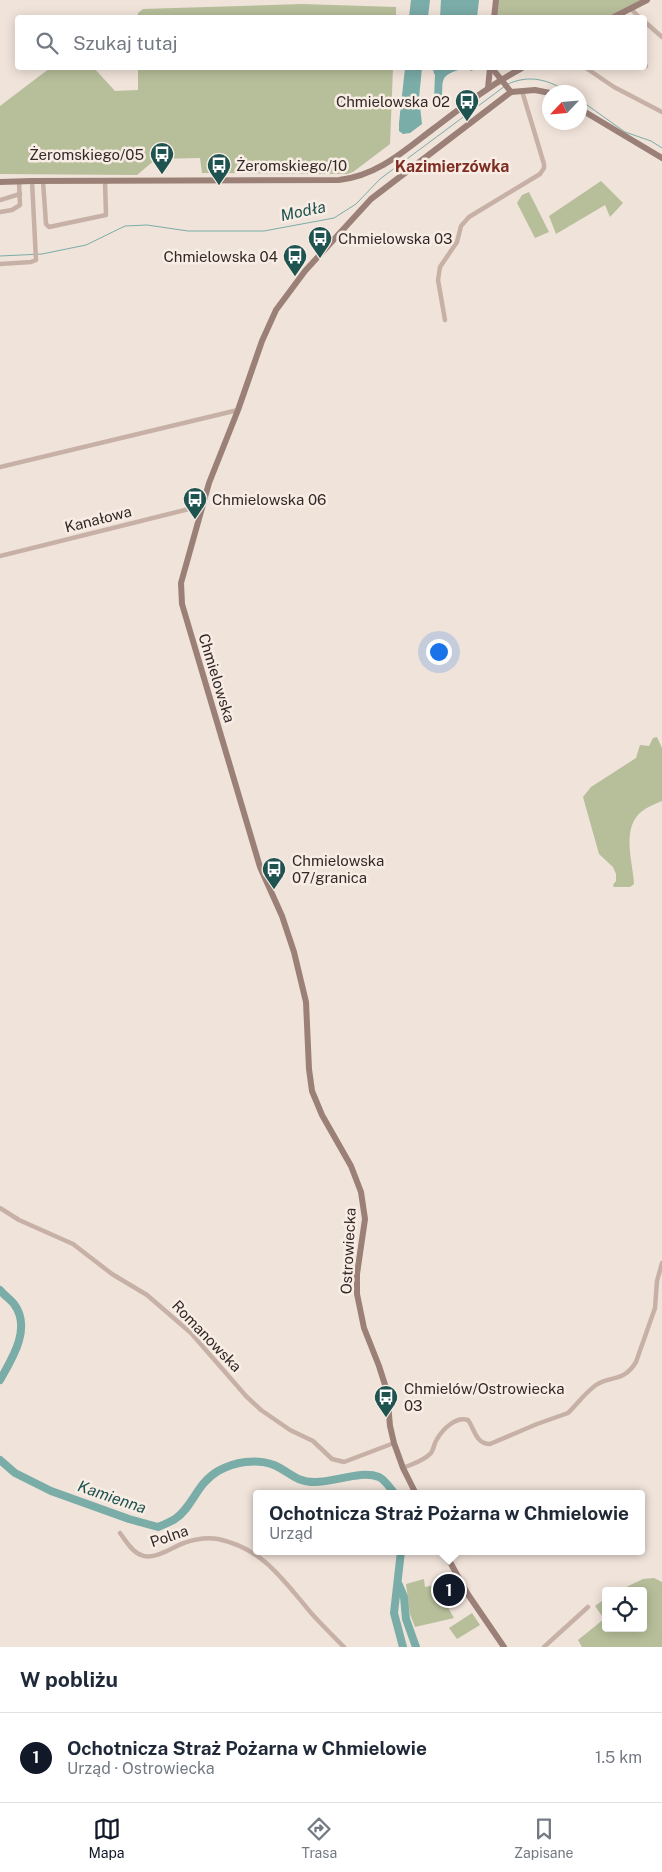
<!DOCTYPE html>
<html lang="pl">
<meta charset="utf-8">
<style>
:root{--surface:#fff;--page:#f2f2f3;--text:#1f2937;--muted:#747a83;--line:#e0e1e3;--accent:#111827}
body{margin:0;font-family:"Public Sans",sans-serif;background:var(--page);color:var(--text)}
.controls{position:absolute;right:15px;bottom:15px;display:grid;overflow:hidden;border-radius:5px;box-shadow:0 2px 12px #0003}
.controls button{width:45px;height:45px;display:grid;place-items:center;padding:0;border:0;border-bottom:1px solid var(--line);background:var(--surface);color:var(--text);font:25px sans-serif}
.compass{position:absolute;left:542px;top:85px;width:45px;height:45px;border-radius:50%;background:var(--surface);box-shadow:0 2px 12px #0003;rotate:244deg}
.you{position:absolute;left:438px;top:651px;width:18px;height:18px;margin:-12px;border:4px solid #fff;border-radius:50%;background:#1a73e8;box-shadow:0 0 0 8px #1a73e833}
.badge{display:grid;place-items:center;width:32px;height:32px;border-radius:50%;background:var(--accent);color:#fff;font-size:16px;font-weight:700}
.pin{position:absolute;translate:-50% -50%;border:2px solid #fff;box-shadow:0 1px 5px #0006}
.popup{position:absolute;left:253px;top:1490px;width:392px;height:65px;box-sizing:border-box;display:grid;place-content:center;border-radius:5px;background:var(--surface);filter:drop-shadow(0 1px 4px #0005);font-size:16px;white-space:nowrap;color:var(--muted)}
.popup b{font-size:19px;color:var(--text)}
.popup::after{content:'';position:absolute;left:50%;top:100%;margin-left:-10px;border:10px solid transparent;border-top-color:var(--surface)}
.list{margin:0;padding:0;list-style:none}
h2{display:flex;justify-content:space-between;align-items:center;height:65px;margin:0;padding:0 20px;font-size:21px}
h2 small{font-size:16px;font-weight:400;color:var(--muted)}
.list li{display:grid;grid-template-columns:32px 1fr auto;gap:15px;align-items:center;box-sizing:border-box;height:90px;padding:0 20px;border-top:1px solid var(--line)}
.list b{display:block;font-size:19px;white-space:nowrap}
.list p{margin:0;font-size:16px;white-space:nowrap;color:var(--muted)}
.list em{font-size:16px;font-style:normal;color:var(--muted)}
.icon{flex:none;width:28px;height:28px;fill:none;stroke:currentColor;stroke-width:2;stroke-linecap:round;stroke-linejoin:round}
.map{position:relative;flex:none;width:662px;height:1647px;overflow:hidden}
.search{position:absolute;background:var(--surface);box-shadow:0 2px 12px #0003;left:15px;right:15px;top:15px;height:55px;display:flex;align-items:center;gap:12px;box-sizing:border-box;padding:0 18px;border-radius:5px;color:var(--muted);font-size:19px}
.sheet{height:155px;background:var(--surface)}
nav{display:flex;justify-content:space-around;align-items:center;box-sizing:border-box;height:70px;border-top:1px solid var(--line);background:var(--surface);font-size:14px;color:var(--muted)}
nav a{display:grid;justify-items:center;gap:2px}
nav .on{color:var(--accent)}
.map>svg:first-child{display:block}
.green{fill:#b6be9a}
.water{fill:#7aaca8}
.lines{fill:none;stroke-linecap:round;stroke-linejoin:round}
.stream{stroke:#7aaca8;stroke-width:1}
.river{stroke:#7aaca8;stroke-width:8}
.street{stroke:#c7b1a6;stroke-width:4.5}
.secondary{stroke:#9b8078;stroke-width:6}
.labels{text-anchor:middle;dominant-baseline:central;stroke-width:5;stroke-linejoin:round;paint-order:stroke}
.poi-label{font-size:15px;fill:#342927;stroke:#f8ede5;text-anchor:start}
.street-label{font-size:15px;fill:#342927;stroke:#f8ede5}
.neighbourhood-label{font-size:16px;font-weight:bold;fill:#7f2e24;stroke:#f8ede5}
.water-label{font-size:16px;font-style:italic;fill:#1e5350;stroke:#f8ede5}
</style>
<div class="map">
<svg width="662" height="1647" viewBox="0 0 662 1647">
<rect width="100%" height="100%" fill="#f0e3da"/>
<g class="green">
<path d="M 496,0 L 647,0 L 612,17 L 494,18 Z"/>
<path d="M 302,4 L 396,7 L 396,17 L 138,17 L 138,13 L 143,9 Z"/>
<path d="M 50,68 L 94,68 L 115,91 L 138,90 L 138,68 L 393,68 L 390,144 L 353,172 L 347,174 L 202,173 L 200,158 L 156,159 L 137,175 L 0,174 L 0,106 Z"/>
<path d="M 601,181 L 623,203 L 610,217 L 605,205 L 556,234 L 549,216 Z"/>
<path d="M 529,192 L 549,232 L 535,238 L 517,203 L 522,195 Z"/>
<path d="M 657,737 L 662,748 L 662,801 C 655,804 647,807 641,812 C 621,829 633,862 634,884 L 630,887 L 614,887 L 613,885 L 616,881 L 616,874 L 613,867 L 599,854 L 583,797 L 591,787 L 636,758 L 640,745 L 649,746 L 653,738 Z"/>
<path d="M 654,1578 L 662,1582 L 662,1647 L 582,1647 L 578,1640 L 604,1619 L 595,1606 L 606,1598 L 606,1628 L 643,1628 L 643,1591 L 618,1591 L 643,1579 Z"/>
<path d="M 424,1579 L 425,1587 L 435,1585 L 454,1618 L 415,1627 L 410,1614 L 406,1584 Z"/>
<path d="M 472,1613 L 480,1625 L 457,1639 L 449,1628 Z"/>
</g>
<g class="water">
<path d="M 411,0 L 430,0 L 428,17 L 409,17 Z"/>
<path d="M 441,0 L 479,0 L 477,17 L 440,17 Z"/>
<path d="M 405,68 L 422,68 L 419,98 L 422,124 L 410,133 L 403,134 L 399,131 L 399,123 Z"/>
<path d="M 436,68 L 474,68 L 472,71 L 464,68 C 439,76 443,77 442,102 L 440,104 L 436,103 L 434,99 L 435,74 L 434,74 L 433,69 Z"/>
</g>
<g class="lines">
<g class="stream">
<path d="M 508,84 C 530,74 549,80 568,92"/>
<path d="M 580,100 L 625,132 L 651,141 L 662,148"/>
<path d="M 0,256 L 42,254 L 86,245 L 125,226 L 147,225 L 188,231 L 264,231 L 334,218 L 356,204 L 380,179 L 505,86"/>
</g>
<g class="river">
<path d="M 0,1290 C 4,1295 10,1299 14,1304 C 32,1328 12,1359 0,1380"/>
<path d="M 0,1460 L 15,1473 L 51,1491 L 129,1519 L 158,1527 C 163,1525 170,1522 175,1519 C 193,1507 196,1484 218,1471 C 234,1462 256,1458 274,1465 C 290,1472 295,1482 315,1482 C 336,1482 361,1470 379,1477 C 385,1480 391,1489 395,1494"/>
<path d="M 401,1551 L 394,1613 L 403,1647"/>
<path d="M 399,1585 L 404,1597 L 406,1619 L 416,1647"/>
</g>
<g class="street">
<path d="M 630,8 L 640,18"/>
<path d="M 644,21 L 662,37"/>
<path d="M 644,65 L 646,66"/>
<path d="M 586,68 L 614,87 L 662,112"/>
<path d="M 43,181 L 46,224 L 49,227 L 106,215 L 105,181"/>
<path d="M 0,200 L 20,194"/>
<path d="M 0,212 L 12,210 L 20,205 L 19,181"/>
<path d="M 0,264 L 31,262 L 36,260 L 32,181"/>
<path d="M 445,320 L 438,280 L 440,267 L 457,242 L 461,226 L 469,217 L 540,174 L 544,168 L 544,164 L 522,91"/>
<path d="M 0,467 L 238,410"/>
<path d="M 0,556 L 201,506"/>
<path d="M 0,1208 L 19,1220 L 73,1244 L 112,1274 L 147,1295 L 191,1333 L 246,1396 L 261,1410 L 290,1430 L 313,1441 L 332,1459 L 344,1462 L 394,1443"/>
<path d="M 403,1468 C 412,1464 424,1461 431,1453 C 434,1449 434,1443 437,1439 C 443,1429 456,1416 468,1420 C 475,1430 476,1444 490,1444 L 537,1424 L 568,1413 C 577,1404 586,1392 596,1385 C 611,1375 623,1383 636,1362 L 655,1308 L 657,1281 L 662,1263"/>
<path d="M 120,1533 C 126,1541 132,1552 141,1555 C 154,1561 172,1547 184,1543 C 195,1539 206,1537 218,1539 C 264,1549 283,1580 312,1614 C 322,1625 333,1636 344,1647"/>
<path d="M 544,1647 L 588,1607"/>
</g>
<g class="secondary">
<path d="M 494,18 L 496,0"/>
<path d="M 612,18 L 647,0"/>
<path d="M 492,68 L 511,92"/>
<path d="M 488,88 L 490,68"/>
<path d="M 511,92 L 535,90 L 550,93"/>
<path d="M 580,109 L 662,158"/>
<path d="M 0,182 L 32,181 L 339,180 C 377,176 404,151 433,129 C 462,107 490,85 522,68"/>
<path d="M 416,1494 L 403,1468 L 394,1443 L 390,1426 L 387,1391 L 379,1366 L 364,1328 L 357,1294 L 357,1274 L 365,1219 L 361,1192 L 351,1166 L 322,1115 L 312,1091 L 309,1069 L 306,1002 L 294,952 L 282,916 L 260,867 L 182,604 L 181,583 L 209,483 L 238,410 L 262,341 L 276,310 L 305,271 L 371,199 L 511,92"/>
<path d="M 444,1551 L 467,1593 L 504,1647"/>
</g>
</g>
<defs>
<g id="bus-pin" transform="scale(1.25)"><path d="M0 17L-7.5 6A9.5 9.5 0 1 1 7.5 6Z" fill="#1e5350" stroke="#f8ede5"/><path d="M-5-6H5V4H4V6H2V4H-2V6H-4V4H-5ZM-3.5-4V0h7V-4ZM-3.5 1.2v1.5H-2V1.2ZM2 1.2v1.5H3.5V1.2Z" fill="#fff"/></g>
</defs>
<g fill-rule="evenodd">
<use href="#bus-pin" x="467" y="101"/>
<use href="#bus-pin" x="162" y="154"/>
<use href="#bus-pin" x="219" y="165"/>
<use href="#bus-pin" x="320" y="238"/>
<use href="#bus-pin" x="295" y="256"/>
<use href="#bus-pin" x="195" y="499"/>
<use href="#bus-pin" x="274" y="869"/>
<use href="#bus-pin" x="386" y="1397"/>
</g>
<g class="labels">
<g class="poi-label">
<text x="450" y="101" text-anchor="end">Chmielowska 02</text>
<text x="144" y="154" text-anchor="end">Żeromskiego/05</text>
<text x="236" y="165">Żeromskiego/10</text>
<text x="338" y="238">Chmielowska 03</text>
<text x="278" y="256" text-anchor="end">Chmielowska 04</text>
<text x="212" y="499">Chmielowska 06</text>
<text x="292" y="860">Chmielowska<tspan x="292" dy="17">07/granica</tspan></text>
<text x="404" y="1388">Chmielów/Ostrowiecka<tspan x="404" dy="17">03</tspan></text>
</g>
<g class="street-label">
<text transform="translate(98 519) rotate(-14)">Kanałowa</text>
<text transform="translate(217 678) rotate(73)">Chmielowska</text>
<text transform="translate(348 1251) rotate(-87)">Ostrowiecka</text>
<text transform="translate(207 1336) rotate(46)">Romanowska</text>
<text transform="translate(169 1536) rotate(-19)">Polna</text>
</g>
<g class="neighbourhood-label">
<text x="452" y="166">Kazimierzówka</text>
</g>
<g class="water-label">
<text transform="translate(303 211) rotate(-12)">Modła</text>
<text transform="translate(112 1497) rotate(19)">Kamienna</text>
</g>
</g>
</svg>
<div class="controls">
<button><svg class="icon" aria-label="locate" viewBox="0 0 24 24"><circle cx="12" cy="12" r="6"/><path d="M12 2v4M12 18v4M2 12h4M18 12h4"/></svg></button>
</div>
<svg class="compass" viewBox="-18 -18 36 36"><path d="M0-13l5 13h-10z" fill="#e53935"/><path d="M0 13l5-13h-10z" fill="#747a83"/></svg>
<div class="you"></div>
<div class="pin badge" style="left:449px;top:1590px">1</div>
<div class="popup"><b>Ochotnicza Straż Pożarna w Chmielowie</b>Urząd</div>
<div class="search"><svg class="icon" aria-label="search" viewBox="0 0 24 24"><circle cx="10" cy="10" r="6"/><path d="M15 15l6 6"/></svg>Szukaj tutaj</div>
</div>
<section class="sheet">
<h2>W pobliżu<small></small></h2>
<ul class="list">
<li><span class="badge">1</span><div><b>Ochotnicza Straż Pożarna w Chmielowie</b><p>Urząd · Ostrowiecka</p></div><em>1.5 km</em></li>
</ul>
</section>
<nav>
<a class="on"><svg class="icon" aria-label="map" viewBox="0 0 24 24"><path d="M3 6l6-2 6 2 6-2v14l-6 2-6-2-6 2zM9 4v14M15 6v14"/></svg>Mapa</a>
<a><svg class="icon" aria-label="directions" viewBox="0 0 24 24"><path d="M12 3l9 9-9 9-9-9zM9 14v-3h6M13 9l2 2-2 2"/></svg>Trasa</a>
<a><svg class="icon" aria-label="saved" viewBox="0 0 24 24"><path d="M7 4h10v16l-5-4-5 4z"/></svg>Zapisane</a>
</nav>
